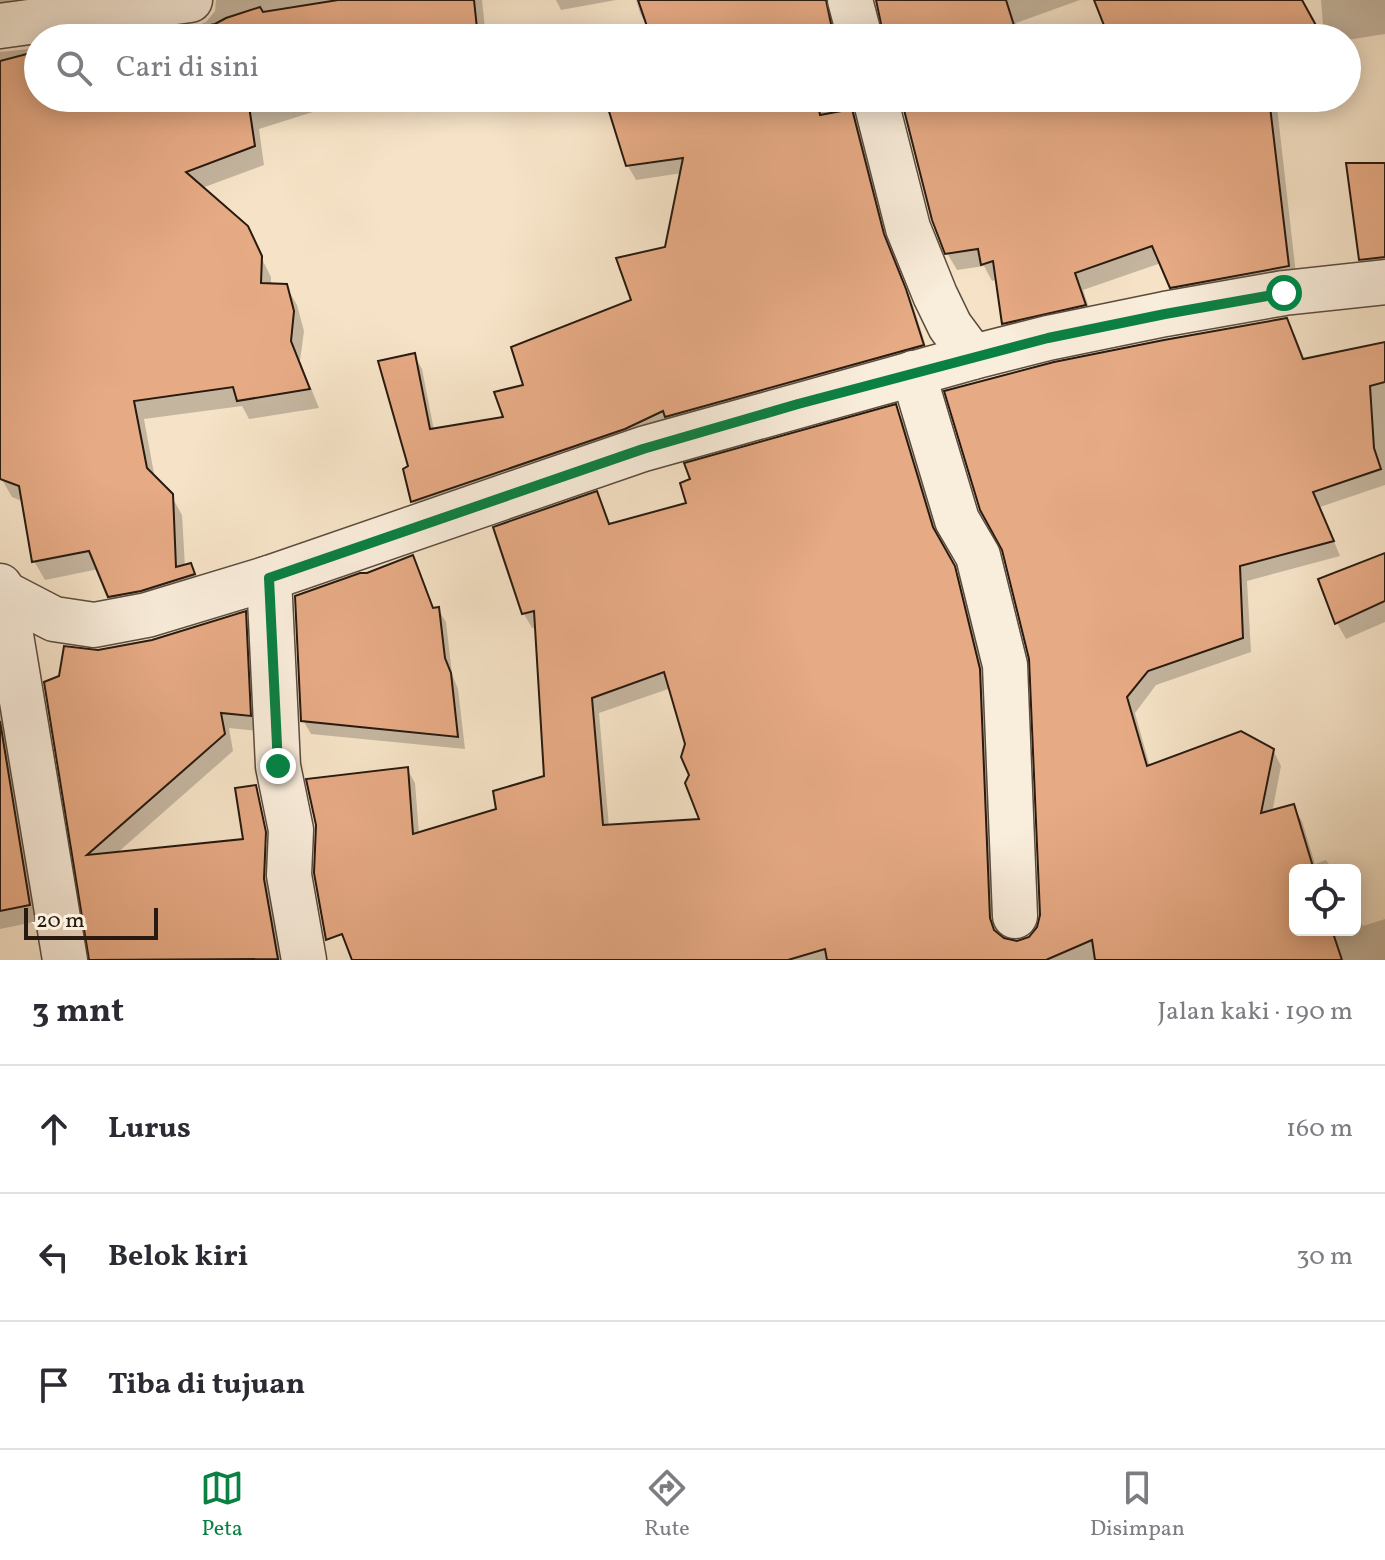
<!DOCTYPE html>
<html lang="id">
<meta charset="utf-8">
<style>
:root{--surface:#fff;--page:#f2f2f3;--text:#2b2b33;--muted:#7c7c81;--line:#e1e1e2;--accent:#0b8043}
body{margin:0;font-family:Vollkorn,serif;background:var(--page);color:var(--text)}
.controls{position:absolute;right:24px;bottom:24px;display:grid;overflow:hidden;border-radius:12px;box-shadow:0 4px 20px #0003}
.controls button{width:72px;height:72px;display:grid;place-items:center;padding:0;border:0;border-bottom:2px solid var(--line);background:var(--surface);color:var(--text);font:40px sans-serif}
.scale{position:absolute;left:24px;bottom:20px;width:134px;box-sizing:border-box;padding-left:8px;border:4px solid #281a10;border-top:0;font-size:22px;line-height:28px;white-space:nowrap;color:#281a10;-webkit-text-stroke:6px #f9eddb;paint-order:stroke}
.stop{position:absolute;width:24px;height:24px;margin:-18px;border:6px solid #0b8043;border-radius:50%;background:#fff}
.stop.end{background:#0b8043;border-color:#fff;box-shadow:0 2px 8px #0008}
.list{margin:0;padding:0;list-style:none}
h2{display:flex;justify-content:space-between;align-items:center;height:104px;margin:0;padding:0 32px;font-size:34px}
h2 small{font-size:26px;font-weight:400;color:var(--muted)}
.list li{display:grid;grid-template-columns:52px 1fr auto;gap:24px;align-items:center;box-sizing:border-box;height:128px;padding:0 32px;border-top:2px solid var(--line)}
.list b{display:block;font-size:30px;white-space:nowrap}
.list em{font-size:26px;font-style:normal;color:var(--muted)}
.icon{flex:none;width:44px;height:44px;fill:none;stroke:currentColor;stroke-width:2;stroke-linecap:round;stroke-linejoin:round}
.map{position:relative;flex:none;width:1385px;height:960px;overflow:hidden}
.search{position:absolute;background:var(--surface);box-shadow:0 4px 20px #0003;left:24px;right:24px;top:24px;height:88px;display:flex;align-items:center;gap:20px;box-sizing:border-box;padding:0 28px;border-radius:44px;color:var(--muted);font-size:30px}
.sheet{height:488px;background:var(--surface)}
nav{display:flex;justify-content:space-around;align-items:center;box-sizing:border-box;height:112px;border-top:2px solid var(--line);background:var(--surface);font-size:22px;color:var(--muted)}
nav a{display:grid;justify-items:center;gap:4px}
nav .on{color:var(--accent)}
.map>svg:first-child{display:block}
.shadow{fill:#0003;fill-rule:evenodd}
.building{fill:#e6aa84;stroke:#281a10;stroke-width:2;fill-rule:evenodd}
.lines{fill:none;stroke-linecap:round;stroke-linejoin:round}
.minor-casing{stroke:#5c4c3e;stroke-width:47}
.minor{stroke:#f9eddb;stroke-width:44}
.route{stroke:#0b8043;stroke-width:10}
</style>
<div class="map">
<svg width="1385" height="960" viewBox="0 0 1385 960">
<rect width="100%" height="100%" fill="#f6e3c7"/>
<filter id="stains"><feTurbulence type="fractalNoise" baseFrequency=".0025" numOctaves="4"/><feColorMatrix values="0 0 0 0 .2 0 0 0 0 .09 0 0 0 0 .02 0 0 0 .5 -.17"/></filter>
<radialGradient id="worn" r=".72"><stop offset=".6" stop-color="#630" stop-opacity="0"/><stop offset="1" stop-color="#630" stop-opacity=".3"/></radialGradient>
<g class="shadow">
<path d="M 0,0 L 149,0 L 0,23 Z"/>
<path d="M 216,0 L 482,0 L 486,38 L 111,38 L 194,27 L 206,22 L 215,11 Z"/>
<path d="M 556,0 L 616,0 L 561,10 Z"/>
<path d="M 636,0 L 839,0 L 833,8 L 833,21 L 837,38 L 653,38 L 640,13 Z"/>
<path d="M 914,0 L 1080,0 L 1016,23 L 1021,38 L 924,38 Z"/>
<path d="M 1321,0 L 1385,0 L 1385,34 L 1347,40 L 1347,38 L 1330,38 L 1323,25 Z"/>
<path d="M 38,48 L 38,98 L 337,98 L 338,104 L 259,129 L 264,165 L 202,188 L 246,227 L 271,277 L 271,286 L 286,286 L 297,305 L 304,331 L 300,361 L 319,408 L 249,419 L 242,406 L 144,419 L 155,479 L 171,495 L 182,515 L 185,567 L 190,565 L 201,584 L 120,615 L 110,596 L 99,569 L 45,580 L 34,561 L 24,502 L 12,497 L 1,478 L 0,52 Z"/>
<path d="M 649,98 L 863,98 L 858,106 L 858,120 L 891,250 L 913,305 L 930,359 L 421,516 L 413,502 L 405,470 L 411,468 L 414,355 L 422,369 L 434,430 L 506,418 L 525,387 L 633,301 L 667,248 L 682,173 L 636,180 L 628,166 Z"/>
<path d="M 941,98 L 1276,98 L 1297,283 L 1182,304 L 1161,263 L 1083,290 L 1094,322 L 1014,340 L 1004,323 L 998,279 L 992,281 L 984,266 L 957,270 L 947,253 Z"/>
<path d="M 1385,165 L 1385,271 L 1370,273 L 1361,258 Z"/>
<path d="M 1286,320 L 1295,335 L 1305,361 L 1385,344 L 1385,485 L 1320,507 L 1340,556 L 1247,581 L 1251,652 L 1156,685 L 1135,713 L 1150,767 L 1273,750 L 1281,766 L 1272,813 L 1293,807 L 1302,821 L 1315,864 L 1326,860 L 1333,870 L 1295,870 L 1295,930 L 1355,930 L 1355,911 L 1363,926 L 1385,919 L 1385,960 L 354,960 L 407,769 L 415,783 L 419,834 L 498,811 L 546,777 L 537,627 L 532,628 L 524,614 L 496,528 L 596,494 L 604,508 L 611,526 L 688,504 L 895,407 L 904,421 L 941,544 L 962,582 L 987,685 L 998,934 L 1017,943 L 1029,939 L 1038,929 L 1042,915 L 1031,659 ZM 671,688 L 687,744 L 691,775 L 702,821 L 609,827 L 599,713 Z"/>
<path d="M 1385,555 L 1385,622 L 1346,639 L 1337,623 Z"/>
<path d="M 412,557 L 420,571 L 434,609 L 438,609 L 446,622 L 452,674 L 458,689 L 465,749 L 311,734 L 303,720 L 368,575 Z"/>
<path d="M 245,614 L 254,630 L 259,731 L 229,728 L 233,751 L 116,854 L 263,840 L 273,856 L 284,960 L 91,960 L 61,677 L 98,652 L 152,641 Z"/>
<path d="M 0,692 L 39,921 L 0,929 Z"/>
</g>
<g class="building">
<path d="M 338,0 L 474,0 L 478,38 L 416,36 L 417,38 L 145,38 L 215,24 L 226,18 L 260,7 L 263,12 Z"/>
<path d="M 638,0 L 826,0 L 834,38 L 651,38 Z"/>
<path d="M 876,0 L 1006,0 L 1018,38 L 884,38 Z"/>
<path d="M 1094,0 L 1302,0 L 1323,38 L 1109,38 Z"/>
<path d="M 38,51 L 38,98 L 283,98 L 284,100 L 249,106 L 255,146 L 186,172 L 248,226 L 262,256 L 261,283 L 287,284 L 294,311 L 291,341 L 310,389 L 237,401 L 233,387 L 134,401 L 147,468 L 173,494 L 176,567 L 191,563 L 195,574 L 141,591 L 108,597 L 89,551 L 32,562 L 19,486 L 0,479 L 0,61 Z"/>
<path d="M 640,98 L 719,98 L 722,110 L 817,98 L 820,115 L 852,109 L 884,234 L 906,289 L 924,345 L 665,417 L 663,411 L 625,429 L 411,502 L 403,469 L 408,466 L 378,361 L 415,353 L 430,429 L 503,417 L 494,392 L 523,385 L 511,347 L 631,300 L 616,258 L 665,247 L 683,158 L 626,166 L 607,105 Z"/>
<path d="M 901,98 L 1269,98 L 1289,266 L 1170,288 L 1152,246 L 1075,273 L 1086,305 L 1002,324 L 993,261 L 981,265 L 978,249 L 945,254 L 932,220 Z"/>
<path d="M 1346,163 L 1385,163 L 1385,257 L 1359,260 Z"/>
<path d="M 1287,318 L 1303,359 L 1385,342 L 1385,382 L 1370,386 L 1374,448 L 1381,469 L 1313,492 L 1334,541 L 1240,566 L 1243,638 L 1148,671 L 1127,697 L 1147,766 L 1241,731 L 1274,749 L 1261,813 L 1294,804 L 1314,870 L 1295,870 L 1295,930 L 1332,930 L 1342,960 L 1095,960 L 1092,940 L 1046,960 L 827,960 L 825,949 L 788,960 L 352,960 L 342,934 L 326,940 L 314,873 L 316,825 L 306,779 L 408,767 L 413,834 L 496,809 L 493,791 L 544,776 L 534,611 L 522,614 L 493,527 L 597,491 L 609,524 L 686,503 L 680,483 L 690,479 L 684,463 L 896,404 L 933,527 L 955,566 L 980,669 L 990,918 L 994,930 L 1004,938 L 1017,941 L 1029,937 L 1037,927 L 1040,915 L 1029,659 L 1002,550 L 980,510 L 944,391 L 1054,362 L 1164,340 ZM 664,672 L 685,744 L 681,757 L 689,775 L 685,783 L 699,819 L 603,825 L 592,698 Z"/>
<path d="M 1385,553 L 1385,601 L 1335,624 L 1318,579 Z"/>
<path d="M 413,555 L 433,608 L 439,607 L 445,658 L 451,673 L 458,737 L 301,721 L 295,596 L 360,573 L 367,573 Z"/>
<path d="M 246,611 L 251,716 L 221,713 L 225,734 L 87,855 L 243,839 L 235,788 L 256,785 L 266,832 L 264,879 L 278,959 L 89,960 L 44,682 L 59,676 L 64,646 L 98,650 L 152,640 Z"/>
<path d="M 0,721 L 30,905 L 0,911 Z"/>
</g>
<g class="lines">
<g class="minor-casing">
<g id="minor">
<path d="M 850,0 L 860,38"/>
<path d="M 0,26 L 190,0"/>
<path d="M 875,98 L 908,228 L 935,295 L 950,326 L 973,357"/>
<path d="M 913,373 L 957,520 L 978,556 L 1005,665 L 1015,916"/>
<path d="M 269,578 L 278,766 L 291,830 L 289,875 L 304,960"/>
<path d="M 0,586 L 4,593 L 65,960"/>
<path d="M 4,593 L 54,619 L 94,625 L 147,615 L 269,578 L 643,449 L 973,357 L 1048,338 L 1165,314 L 1284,293 L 1385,282"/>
</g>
</g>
<use href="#minor" class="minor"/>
</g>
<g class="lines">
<path class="route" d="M 278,766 L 269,578 L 643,449 L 798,404 L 1048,338 L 1165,314 L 1284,293"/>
</g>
<rect width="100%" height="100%" filter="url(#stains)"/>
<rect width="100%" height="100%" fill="url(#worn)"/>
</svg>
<div class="controls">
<button><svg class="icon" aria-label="locate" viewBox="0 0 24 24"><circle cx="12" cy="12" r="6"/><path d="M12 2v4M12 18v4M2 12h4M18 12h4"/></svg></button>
</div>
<div class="scale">20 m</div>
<div class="stop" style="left:1284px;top:293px"></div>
<div class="stop end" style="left:278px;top:766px"></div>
<div class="search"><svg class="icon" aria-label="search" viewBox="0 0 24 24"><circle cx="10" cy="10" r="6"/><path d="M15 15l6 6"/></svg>Cari di sini</div>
</div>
<section class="sheet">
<h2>3 mnt<small>Jalan kaki · 190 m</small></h2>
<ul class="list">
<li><svg class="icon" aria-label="ahead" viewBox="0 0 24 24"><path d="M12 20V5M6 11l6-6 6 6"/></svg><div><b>Lurus</b></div><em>160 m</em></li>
<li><svg class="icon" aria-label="left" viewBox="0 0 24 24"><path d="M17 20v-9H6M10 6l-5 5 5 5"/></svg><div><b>Belok kiri</b></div><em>30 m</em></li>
<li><svg class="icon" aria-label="arrive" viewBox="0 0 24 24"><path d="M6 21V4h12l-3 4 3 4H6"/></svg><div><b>Tiba di tujuan</b></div></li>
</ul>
</section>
<nav>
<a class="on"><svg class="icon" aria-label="map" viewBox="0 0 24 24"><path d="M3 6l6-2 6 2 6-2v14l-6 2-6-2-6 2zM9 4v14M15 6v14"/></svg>Peta</a>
<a><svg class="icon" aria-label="directions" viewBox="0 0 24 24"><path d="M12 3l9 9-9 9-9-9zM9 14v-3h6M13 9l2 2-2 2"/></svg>Rute</a>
<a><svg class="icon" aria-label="saved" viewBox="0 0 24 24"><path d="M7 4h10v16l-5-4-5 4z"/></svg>Disimpan</a>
</nav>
